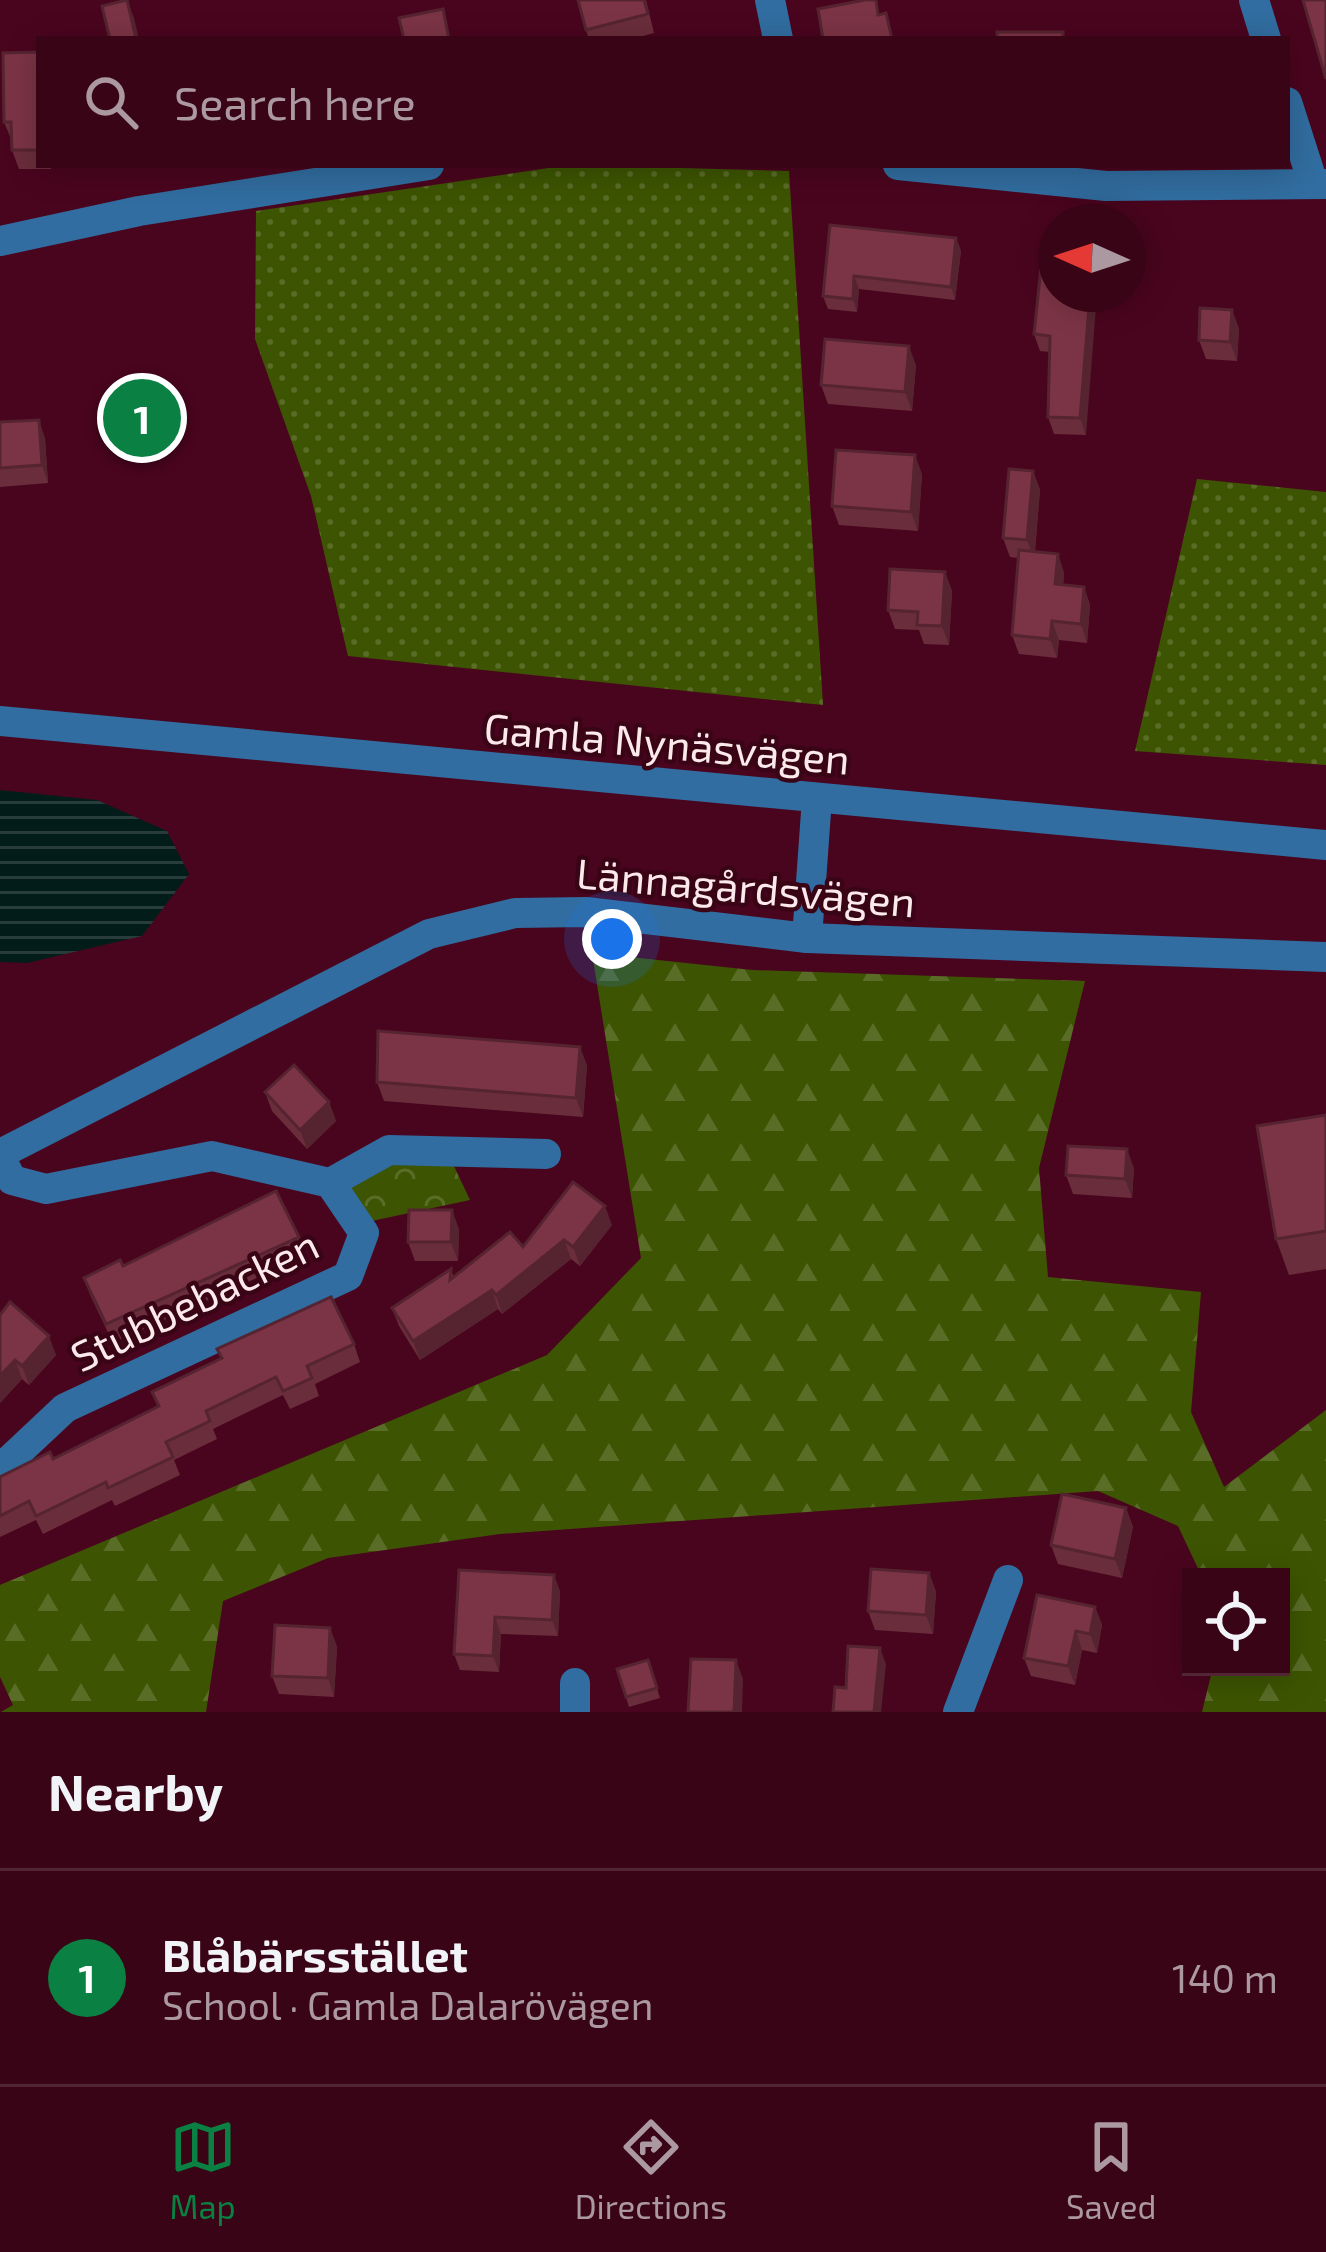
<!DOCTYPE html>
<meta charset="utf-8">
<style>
:root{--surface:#380416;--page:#3f0e1f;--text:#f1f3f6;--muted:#ab98a1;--line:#522535;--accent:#0b8043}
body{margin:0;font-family:"Exo 2",sans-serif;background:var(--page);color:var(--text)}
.controls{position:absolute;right:36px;bottom:36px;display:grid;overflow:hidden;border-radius:0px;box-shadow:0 6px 30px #0003}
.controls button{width:108px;height:108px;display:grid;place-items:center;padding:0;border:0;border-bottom:3px solid var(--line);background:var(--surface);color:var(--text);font:60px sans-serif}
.compass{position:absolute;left:1038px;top:204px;width:108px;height:108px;border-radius:50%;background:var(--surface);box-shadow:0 6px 30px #0003;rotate:273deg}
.you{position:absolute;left:612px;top:939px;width:42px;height:42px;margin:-30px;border:9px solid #fff;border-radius:50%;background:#1a73e8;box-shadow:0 0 0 18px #1a73e833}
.badge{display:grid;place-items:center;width:78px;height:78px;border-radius:50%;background:var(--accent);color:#fff;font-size:39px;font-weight:700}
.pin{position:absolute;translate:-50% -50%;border:6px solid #fff;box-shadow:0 3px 12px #0006}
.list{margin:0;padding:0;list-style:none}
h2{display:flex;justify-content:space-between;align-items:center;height:156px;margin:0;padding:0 48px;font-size:51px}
h2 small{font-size:39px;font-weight:400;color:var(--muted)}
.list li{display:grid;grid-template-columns:78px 1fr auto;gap:36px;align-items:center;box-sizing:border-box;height:216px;padding:0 48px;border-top:3px solid var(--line)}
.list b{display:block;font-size:45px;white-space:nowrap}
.list p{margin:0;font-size:39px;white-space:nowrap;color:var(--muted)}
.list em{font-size:39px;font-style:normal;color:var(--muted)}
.icon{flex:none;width:66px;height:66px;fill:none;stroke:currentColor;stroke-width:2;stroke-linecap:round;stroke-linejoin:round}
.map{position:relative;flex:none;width:1326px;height:1712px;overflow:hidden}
.search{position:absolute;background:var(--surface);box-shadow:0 6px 30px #0003;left:36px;right:36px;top:36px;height:132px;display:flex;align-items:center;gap:30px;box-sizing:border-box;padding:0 42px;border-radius:0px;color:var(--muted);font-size:45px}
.sheet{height:372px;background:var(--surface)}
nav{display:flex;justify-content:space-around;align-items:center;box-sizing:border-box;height:168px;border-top:3px solid var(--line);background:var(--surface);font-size:33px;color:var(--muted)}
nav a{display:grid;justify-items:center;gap:6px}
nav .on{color:var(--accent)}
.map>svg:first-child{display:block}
.grass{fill:url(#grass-dots)}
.forest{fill:url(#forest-firs)}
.park{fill:url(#park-crowns)}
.water{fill:url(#water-rules)}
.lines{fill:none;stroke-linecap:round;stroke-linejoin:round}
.minor{stroke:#316da0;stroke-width:30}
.wall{fill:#6a2d3c}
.shaded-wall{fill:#562431}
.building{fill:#7b3446;stroke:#562431;stroke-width:3}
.labels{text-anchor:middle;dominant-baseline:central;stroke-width:9;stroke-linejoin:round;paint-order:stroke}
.street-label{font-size:42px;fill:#fbe9ec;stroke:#390516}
</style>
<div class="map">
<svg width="1326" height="1712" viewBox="0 0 1326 1712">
<defs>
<pattern id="grass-dots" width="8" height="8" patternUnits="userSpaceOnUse" patternTransform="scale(3)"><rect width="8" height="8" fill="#3d5502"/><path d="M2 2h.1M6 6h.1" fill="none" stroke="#5a6d27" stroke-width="1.8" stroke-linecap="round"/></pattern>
<pattern id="forest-firs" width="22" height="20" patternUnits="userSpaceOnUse" patternTransform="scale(3)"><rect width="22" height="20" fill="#3d5502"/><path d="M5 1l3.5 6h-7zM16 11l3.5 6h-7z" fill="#5a6d27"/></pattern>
<pattern id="park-crowns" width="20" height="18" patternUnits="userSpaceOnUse" patternTransform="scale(3)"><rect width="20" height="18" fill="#3d5502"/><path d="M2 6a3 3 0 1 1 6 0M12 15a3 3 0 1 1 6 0" fill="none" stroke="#5a6d27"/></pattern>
<pattern id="water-rules" width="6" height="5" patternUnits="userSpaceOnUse" patternTransform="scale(3)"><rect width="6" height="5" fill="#021c19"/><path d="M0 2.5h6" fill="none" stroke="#283d3b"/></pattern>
</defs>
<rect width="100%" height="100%" fill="#4a051e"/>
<g class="grass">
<path d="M 569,165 L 789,171 L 823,705 L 348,656 L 311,496 L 255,339 L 256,211 Z"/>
<path d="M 1197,479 L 1326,492 L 1326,765 L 1135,751 Z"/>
</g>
<path class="forest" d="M 592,953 L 752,970 L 1085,981 L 1039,1168 L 1048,1277 L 1201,1292 L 1191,1412 L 1224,1487 L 1326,1410 L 1326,1712 L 1202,1712 L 1213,1667 L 1281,1667 L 1281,1577 L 1202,1577 L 1178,1526 L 1098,1491 L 500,1534 L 328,1558 L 223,1601 L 206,1712 L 1,1712 L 13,1705 L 0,1677 L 0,1585 L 547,1355 L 641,1258 Z"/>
<path class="park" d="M 391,1160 L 453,1164 L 470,1200 L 367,1222 L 344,1186 Z"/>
<path class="water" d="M 0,790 L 97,800 L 167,831 L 189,874 L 142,936 L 27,963 L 0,962 Z"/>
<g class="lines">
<g class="minor">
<path d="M 770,0 L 778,39"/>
<path d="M 1254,0 L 1266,39"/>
<path d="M 1287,102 L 1312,180"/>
<path d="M 898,165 L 1106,186 L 1326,184"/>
<path d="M 0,241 L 139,211 L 429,165"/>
<path d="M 0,721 L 1326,845"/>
<path d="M 807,938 L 817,798"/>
<path d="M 0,1154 L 429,934 L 515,913 L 586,912 L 807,938 L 1326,957"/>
<path d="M 0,1157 L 12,1180 L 46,1189 L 212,1156 L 330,1183"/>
<path d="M 0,1469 L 65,1408 L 348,1276 L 364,1233 L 330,1183 L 389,1150 L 546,1154"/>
<path d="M 575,1712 L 575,1683"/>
<path d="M 958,1712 L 1008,1580"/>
</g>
</g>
<g class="wall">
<path d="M 646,0 L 654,33 L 632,39 L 589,39 L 586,30 Z"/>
<path d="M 39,52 L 39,165 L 51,165 L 51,169 L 19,169 L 12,150 L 12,141 L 4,122 Z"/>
<path d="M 830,225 L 956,238 L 961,251 L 955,300 L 859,289 L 857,312 L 828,309 L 823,296 Z"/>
<path d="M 1042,258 L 1086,435 L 1054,434 L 1048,417 L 1050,352 L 1040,351 L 1034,334 Z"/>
<path d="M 1232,310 L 1239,329 L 1237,361 L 1206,359 L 1199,340 Z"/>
<path d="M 916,365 L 912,411 L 828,404 L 821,385 Z"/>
<path d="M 0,422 L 45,438 L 48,483 L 0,487 Z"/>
<path d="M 1033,471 L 1040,490 L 1035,552 L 1058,554 L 1064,573 L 1063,585 L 1084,587 L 1090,605 L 1087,643 L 1059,640 L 1057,658 L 1019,654 L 1012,635 L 1019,558 L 1010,557 L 1003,538 Z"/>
<path d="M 922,474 L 918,531 L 839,525 L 832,506 Z"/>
<path d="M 945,572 L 952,591 L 949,645 L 924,644 L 919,630 L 895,629 L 888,610 Z"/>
<path d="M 587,1065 L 583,1117 L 384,1101 L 377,1082 Z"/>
<path d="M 265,1092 L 329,1102 L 336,1121 L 307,1149 L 272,1111 Z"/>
<path d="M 1326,1115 L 1326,1269 L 1289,1275 L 1276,1239 Z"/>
<path d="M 1134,1168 L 1132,1198 L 1073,1194 L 1066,1175 Z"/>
<path d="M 612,1225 L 580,1266 L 571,1259 L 502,1314 L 498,1309 L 420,1360 L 399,1326 L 392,1308 L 451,1269 L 454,1278 L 523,1247 Z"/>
<path d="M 459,1229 L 458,1261 L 415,1261 L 408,1242 Z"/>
<path d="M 299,1237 L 305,1256 L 113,1343 L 91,1297 L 84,1278 L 123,1266 Z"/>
<path d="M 0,1315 L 56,1355 L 29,1385 L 22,1379 L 0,1403 Z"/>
<path d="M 354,1344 L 360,1362 L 315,1384 L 319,1396 L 290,1409 L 283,1395 L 213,1429 L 217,1439 L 174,1460 L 180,1475 L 115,1506 L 112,1500 L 43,1534 L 36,1520 L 0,1537 L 0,1477 L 53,1459 L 158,1407 L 152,1392 Z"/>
<path d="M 1126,1508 L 1133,1527 L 1122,1578 L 1058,1564 L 1051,1545 Z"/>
<path d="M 459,1570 L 560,1591 L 558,1636 L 501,1634 L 499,1672 L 460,1670 L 454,1654 Z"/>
<path d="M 929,1573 L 936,1592 L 933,1634 L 875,1630 L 868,1611 Z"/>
<path d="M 1095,1607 L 1102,1625 L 1097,1653 L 1082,1650 L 1075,1685 L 1031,1676 L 1024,1658 Z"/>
<path d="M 330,1628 L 337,1647 L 334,1697 L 279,1694 L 272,1676 Z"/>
<path d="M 648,1660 L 660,1698 L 629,1707 L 617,1669 Z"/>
</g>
<g class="shaded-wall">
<path d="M 127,0 L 134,18 L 139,39 L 136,39 Z"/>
<path d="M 956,238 L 961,251 L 955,300 L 951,287 Z"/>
<path d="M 854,276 L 859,289 L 857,312 L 853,299 Z"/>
<path d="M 1090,294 L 1097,294 L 1086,435 L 1080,418 Z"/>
<path d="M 1232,310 L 1239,329 L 1237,361 L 1230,342 Z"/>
<path d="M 909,346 L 916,365 L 912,411 L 905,392 Z"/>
<path d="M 39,420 L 45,438 L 48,483 L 42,465 Z"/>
<path d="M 915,455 L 922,474 L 918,531 L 911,512 Z"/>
<path d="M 1033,471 L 1040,490 L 1034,559 L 1027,540 Z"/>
<path d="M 1058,554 L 1064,573 L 1062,603 L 1055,584 Z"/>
<path d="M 945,572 L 952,591 L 949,645 L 942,626 Z"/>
<path d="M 1084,587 L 1090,605 L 1087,643 L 1081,624 Z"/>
<path d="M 1052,621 L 1059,640 L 1057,658 L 1050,639 Z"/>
<path d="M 580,1047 L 587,1065 L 583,1117 L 576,1098 Z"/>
<path d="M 329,1102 L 336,1121 L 307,1149 L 300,1130 Z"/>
<path d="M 1127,1149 L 1134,1168 L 1132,1198 L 1125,1179 Z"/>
<path d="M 605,1206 L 612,1225 L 580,1266 L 573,1247 Z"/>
<path d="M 452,1210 L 459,1229 L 458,1261 L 451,1242 Z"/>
<path d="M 564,1240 L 571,1259 L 502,1314 L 496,1295 Z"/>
<path d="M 492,1290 L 498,1309 L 420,1360 L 413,1341 Z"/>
<path d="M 49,1336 L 56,1355 L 29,1385 L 22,1366 Z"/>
<path d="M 15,1360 L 22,1379 L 0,1403 L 0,1376 Z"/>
<path d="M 1126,1508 L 1133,1527 L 1122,1578 L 1115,1559 Z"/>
<path d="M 929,1573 L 936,1592 L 933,1634 L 926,1615 Z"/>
<path d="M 554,1575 L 560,1591 L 558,1636 L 552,1620 Z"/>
<path d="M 1095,1607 L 1102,1625 L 1097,1653 L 1090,1634 Z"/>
<path d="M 495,1617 L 501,1634 L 499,1672 L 493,1656 Z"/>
<path d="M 330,1628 L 337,1647 L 334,1697 L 328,1678 Z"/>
<path d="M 1076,1631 L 1082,1650 L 1075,1685 L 1068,1666 Z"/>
<path d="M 880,1648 L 886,1664 L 881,1712 L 874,1712 Z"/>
<path d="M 736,1660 L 743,1679 L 742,1712 L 734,1712 Z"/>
</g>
<g class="building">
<path d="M 127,0 L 136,39 L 110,39 L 102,6 Z"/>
<path d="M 578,0 L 644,0 L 648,14 L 586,30 Z"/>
<path d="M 865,0 L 876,0 L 878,15 L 886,13 L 892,39 L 823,39 L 818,9 Z"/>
<path d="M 1303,0 L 1326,0 L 1326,79 Z"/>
<path d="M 443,9 L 449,39 L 404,39 L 399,18 Z"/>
<rect x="997" y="32" width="66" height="7"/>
<path d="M 39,52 L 39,150 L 12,150 L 11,122 L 4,122 L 3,53 Z"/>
<path d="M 830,225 L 956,238 L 951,287 L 854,276 L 853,299 L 823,296 Z"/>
<path d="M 1042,258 L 1056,259 L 1056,294 L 1090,294 L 1080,418 L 1048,417 L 1050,336 L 1034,334 Z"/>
<path d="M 1200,308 L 1232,310 L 1230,342 L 1199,340 Z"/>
<path d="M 825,339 L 909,346 L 905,392 L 821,385 Z"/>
<path d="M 39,420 L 42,465 L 0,468 L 0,422 Z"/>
<path d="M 836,450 L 915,455 L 911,512 L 832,506 Z"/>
<path d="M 1009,469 L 1033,471 L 1027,540 L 1003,538 Z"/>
<path d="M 1019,550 L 1058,554 L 1055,584 L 1084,587 L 1081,624 L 1052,621 L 1050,639 L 1012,635 Z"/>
<path d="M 890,569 L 945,572 L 942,626 L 917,625 L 918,612 L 888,610 Z"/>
<path d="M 378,1031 L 580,1047 L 576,1098 L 377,1082 Z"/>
<path d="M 294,1065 L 329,1102 L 300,1130 L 265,1092 Z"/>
<path d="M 1326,1115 L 1326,1231 L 1276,1239 L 1257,1126 Z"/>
<path d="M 1068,1146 L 1127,1149 L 1125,1179 L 1066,1175 Z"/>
<path d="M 573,1182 L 605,1206 L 573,1247 L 564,1240 L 496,1295 L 492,1290 L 413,1341 L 392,1308 L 451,1269 L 450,1280 L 510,1232 L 523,1247 Z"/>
<path d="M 276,1191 L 299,1237 L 106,1324 L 84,1278 L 120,1260 L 123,1266 Z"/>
<path d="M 409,1210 L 452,1210 L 451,1242 L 408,1242 Z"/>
<path d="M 331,1297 L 354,1344 L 307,1366 L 312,1378 L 283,1391 L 276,1377 L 206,1411 L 210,1421 L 166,1442 L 173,1457 L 108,1488 L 106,1482 L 36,1516 L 29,1501 L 0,1516 L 0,1477 L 50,1452 L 53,1459 L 159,1406 L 152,1392 L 222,1358 L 217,1349 Z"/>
<path d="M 10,1302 L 49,1336 L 22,1366 L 15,1360 L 0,1376 L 0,1315 Z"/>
<path d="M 1062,1494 L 1126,1508 L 1115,1559 L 1051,1545 Z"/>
<path d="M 871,1569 L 929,1573 L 926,1615 L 868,1611 Z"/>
<path d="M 459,1570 L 554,1575 L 552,1620 L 495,1617 L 493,1656 L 454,1654 Z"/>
<path d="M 1037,1595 L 1095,1607 L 1090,1634 L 1076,1631 L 1068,1666 L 1024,1658 Z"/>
<path d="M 275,1625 L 330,1628 L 328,1678 L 272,1676 Z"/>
<path d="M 848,1646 L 880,1648 L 874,1712 L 833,1712 L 835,1687 L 846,1688 Z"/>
<path d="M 691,1659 L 736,1660 L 734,1712 L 688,1712 Z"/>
<path d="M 648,1660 L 657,1688 L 626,1697 L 617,1669 Z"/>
</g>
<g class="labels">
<g class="street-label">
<text transform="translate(667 742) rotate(5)">Gamla Nynäsvägen</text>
<text transform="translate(746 886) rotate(5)">Lännagårdsvägen</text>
<text transform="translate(194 1299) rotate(-26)">Stubbebacken</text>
</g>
</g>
</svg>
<div class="controls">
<button><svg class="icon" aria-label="locate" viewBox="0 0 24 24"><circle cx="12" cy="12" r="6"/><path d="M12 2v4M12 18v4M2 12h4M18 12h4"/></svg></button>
</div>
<svg class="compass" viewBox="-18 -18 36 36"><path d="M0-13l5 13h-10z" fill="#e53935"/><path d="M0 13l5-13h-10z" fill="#ab98a1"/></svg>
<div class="you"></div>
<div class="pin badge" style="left:142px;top:418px">1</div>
<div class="search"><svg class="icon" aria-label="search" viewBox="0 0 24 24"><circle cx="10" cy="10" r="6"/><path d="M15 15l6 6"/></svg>Search here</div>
</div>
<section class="sheet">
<h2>Nearby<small></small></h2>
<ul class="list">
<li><span class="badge">1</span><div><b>Blåbärsstället</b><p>School · Gamla Dalarövägen</p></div><em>140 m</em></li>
</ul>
</section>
<nav>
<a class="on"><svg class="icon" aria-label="map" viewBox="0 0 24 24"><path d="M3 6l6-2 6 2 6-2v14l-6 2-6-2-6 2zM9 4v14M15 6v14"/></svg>Map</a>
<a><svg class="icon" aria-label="directions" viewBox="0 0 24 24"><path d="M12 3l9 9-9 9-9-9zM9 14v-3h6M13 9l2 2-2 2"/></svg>Directions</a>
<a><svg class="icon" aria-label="saved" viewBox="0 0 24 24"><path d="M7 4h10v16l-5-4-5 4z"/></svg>Saved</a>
</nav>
